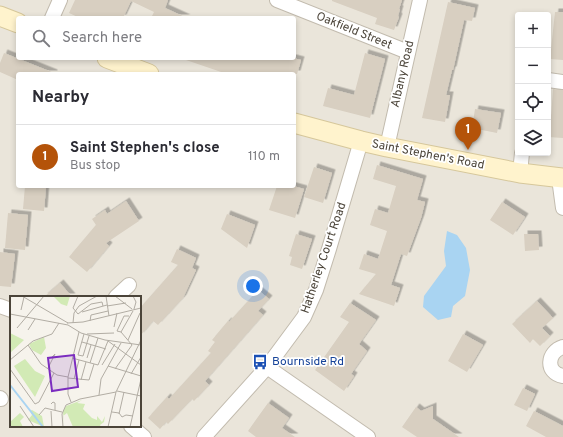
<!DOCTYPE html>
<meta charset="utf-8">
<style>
:root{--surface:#fff;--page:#f7f7f7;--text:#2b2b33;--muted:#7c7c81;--line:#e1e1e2;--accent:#b45309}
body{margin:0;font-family:Overpass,sans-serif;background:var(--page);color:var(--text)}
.controls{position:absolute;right:12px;top:12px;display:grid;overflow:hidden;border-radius:4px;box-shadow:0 2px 6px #0003}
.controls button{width:36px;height:36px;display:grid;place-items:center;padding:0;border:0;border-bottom:1px solid var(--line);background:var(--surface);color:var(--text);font:20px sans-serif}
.you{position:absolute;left:253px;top:286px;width:14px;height:14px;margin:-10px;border:3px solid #fff;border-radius:50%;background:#1a73e8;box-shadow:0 0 0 6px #1a73e833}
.badge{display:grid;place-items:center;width:26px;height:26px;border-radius:50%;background:var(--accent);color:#fff;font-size:13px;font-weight:700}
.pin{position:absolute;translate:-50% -33px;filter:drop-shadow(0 1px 2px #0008)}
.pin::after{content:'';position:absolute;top:21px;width:14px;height:12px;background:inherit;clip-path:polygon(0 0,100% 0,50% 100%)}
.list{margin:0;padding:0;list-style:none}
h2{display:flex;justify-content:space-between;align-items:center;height:52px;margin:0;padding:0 16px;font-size:17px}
h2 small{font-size:13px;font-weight:400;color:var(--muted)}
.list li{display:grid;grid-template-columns:26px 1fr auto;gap:12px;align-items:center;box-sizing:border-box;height:64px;padding:0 16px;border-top:1px solid var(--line)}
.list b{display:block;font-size:15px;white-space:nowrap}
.list p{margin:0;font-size:13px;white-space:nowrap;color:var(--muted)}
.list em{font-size:13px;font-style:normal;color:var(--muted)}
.icon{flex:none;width:22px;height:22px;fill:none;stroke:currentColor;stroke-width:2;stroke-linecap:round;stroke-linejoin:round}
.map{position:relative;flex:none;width:563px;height:437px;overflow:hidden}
.search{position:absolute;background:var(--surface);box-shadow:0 2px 6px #0003;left:16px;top:16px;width:280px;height:44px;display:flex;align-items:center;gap:10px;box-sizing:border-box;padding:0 14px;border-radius:4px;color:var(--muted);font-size:15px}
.panel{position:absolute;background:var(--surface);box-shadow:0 2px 6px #0003;left:16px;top:72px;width:280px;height:116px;border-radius:4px}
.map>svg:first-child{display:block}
.residential{fill:#eae5da;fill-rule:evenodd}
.water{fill:#a9d4f2}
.building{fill:#d8cfc1;filter:url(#shadow)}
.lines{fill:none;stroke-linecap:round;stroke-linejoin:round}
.street-casing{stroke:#c2bbae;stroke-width:16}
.secondary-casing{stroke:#d6c79b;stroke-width:21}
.street{stroke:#fff;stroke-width:14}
.secondary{stroke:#fff3cd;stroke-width:19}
.labels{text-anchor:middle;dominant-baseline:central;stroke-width:3.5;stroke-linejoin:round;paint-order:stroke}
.street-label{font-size:12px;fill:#4b4439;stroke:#fff}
.transit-label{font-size:12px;fill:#164399;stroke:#fff;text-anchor:start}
.inset-river{fill:none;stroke:#a9d4f2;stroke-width:2}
.inset-road{fill:none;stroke:#b2ada4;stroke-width:1}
.view{fill:#7b2cbf;fill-opacity:0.15;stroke:#7b2cbf;stroke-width:2}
.inset-edge{fill:none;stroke:#4b4439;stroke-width:2}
</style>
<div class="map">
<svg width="563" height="437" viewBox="0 0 563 437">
<defs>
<filter id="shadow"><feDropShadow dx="3.5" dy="-3.5" stdDeviation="0" flood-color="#0004"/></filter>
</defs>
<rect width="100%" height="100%" fill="#f6f3ec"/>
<path class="residential" d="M 0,0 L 563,0 L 563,437 L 0,437 ZM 518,15 L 548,15 L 548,153 L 518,153 ZM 18,18 L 294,18 L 294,58 L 18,58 ZM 18,74 L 294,74 L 294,186 L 18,186 ZM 11,297 L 140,297 L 140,426 L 11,426 Z"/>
<path class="water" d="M 447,231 L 457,235 L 466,248 L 470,270 L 465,296 L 453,306 L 451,317 L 438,320 L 423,307 L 424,296 L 446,266 L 444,251 Z"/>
<g class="building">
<path d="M 75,0 L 168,0 L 165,8 L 187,18 L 151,18 L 154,12 L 131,1 L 123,18 L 80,18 L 69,13 Z"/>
<path d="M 332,0 L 402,0 L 399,9 L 400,9 L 398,16 L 399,17 L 394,30 L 375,24 L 377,18 L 332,1 Z"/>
<path d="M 448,2 L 475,8 L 472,21 L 464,20 L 453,70 L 452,70 L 446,95 L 450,95 L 445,122 L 422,118 Z"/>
<path d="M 555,12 L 563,12 L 563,60 L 550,59 Z"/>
<path d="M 4,53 L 54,73 L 54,74 L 18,74 L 18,80 L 0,72 L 0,63 Z"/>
<path d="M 365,53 L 385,59 L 370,118 L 323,106 L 328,88 L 354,95 Z"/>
<path d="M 186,58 L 293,58 L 301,60 L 297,74 L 227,74 L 186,60 Z"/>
<path d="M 553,89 L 563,90 L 563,138 L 548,137 L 548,118 L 551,118 Z"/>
<path d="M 475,109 L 501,113 L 497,133 L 472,128 Z"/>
<path d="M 377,165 L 423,179 L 417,200 L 425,202 L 421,218 L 407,256 L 401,254 L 391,285 L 400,288 L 394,306 L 359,294 L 376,274 L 359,269 L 364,254 L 378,259 L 387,231 L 370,225 L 375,209 L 388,213 L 396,186 L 373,179 Z"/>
<path d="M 314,167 L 332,173 L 323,203 L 304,197 Z"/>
<path d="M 25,186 L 46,186 L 44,211 L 23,209 Z"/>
<path d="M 277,186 L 293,186 L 304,189 L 295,218 L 269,210 Z"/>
<path d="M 126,201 L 139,221 L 106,243 L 109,246 L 87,272 L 69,257 L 96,225 L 92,219 L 105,210 L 107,214 Z"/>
<path d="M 502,202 L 525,217 L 513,235 L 490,220 Z"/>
<path d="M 8,213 L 28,215 L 25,250 L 5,248 Z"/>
<path d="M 227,214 L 255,225 L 247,248 L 221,229 Z"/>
<path d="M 296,234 L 312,239 L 302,269 L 290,265 L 292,257 L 289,256 Z"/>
<path d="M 524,234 L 538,234 L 539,250 L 525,251 Z"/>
<path d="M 177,249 L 196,258 L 192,268 L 196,270 L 183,298 L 158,325 L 153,321 L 140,336 L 140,308 L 178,265 L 171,262 Z"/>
<path d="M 0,252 L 15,254 L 11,287 L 0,286 Z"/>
<path d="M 60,283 L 72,297 L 44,297 Z"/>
<path d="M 258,290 L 269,299 L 258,311 L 263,315 L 205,381 L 209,385 L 194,401 L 192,399 L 168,424 L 166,422 L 160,429 L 148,418 L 167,397 L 169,399 L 211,353 L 208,351 L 215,342 L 212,340 L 228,321 L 229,322 Z"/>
<path d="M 537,301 L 553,318 L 542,328 L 550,336 L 540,346 L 533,339 L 530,343 L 512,324 Z"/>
<path d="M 350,303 L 376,320 L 359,344 L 367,351 L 351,374 L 354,376 L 344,391 L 315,370 L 349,322 L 340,317 Z"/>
<path d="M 463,334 L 483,345 L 467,372 L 448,361 Z"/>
<path d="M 523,388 L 535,394 L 527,411 L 514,405 Z"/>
<path d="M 268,403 L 289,418 L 282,428 L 295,437 L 256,437 L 248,431 Z"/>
<path d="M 433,406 L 433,419 L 459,437 L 417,437 L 402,427 L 416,407 L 421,411 Z"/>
<path d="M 534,411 L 563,426 L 563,437 L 546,437 L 526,426 Z"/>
</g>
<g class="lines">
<g class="street-casing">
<g id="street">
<path d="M 277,0 L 408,52"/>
<path d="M 52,18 L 60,0"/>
<path d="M 548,80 L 563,82"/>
<path d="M 387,147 L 420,0"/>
<path d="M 520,173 L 522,153"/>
<path d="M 559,178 L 563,208"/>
<path d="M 116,297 L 129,285"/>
<path d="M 0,306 L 11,310"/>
<path d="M 563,347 C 547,352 545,373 563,376"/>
<path d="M 267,367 L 368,437"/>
<path d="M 0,398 L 1,399"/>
<path d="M 131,426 L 144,437"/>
<path d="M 204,437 L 267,367 L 304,317 L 316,290 L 329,249 L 361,141"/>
</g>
</g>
<g class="secondary-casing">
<g id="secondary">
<path d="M 0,16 L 18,23"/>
<path d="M 107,58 L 149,74"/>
<path d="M 294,123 L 361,141 L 387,147 L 520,173 L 563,178"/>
</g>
</g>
<use href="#street" class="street"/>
<use href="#secondary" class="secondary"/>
</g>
<defs>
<g id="bus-bare" transform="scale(1.2)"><path d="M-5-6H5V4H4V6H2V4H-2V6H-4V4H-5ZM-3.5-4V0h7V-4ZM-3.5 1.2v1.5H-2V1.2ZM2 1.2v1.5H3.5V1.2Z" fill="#1a4fb4" stroke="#fff" stroke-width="2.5" paint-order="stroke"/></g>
</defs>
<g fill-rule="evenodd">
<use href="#bus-bare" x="260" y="362"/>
</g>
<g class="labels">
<g class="street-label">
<text transform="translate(354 31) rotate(22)">Oakfield Street</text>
<text transform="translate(403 74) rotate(-77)">Albany Road</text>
<text transform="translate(428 155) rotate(11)">Saint Stephen's Road</text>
<text transform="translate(324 258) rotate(-71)">Hatherley Court Road</text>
</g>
<g class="transit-label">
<text x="272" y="362">Bournside Rd</text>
</g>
</g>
<g transform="translate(10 296)">
<rect width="131" height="131" fill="#f6f3ec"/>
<path d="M 43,0 L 60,0 L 57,10 L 51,8 ZM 0,37 L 14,44 L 0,57 ZM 34,41 L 36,52 L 31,59 L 22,54 L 19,48 ZM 15,63 L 25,75 L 35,80 L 25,101 L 4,70 ZM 72,104 L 67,107 L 75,108 L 73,113 L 82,122 L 87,124 L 87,120 L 92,126 L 95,120 L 94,126 L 90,129 L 91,131 L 63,131 L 57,117 L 53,120 L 54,131 L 53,115 L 56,110 ZM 22,114 L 32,120 L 34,131 L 18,124 L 22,119 L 20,115 ZM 10,117 L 14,121 L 10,125 L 13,131 L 1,131 L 0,126 Z" fill="#d2eab5"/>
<path class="inset-river" d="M 0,89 L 33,131"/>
<path class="inset-road" d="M 12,0 L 58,27M 68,0 L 63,12 L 68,18 L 81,8 L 92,6 L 93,10M 96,0 L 99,20M 105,0 L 122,13M 123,0 L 126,6 L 124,13M 97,10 L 116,7M 11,14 L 14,1M 72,16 L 97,9M 0,18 L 58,29 L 71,37 L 95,44 L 131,49M 80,25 L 81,19 L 98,15M 57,27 L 73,26 L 131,12M 63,27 L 64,17 L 69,10 L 87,0M 104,31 L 107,17M 7,32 L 34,0M 18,34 L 25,23M 111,36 L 107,35 L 114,20 L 119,20M 77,38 L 104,37M 118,44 L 130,17M 72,46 L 96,53M 18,49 L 31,68 L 47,79 L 58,81M 73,60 L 68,59 L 74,38M 73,60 L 79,40M 62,62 L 88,69 L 98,45 L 131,69M 77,62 L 81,49M 0,64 L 23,45 L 42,38 L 49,27M 80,67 L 88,42M 92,69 L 105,48M 98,70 L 131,80M 38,72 L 45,58 L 41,62M 0,73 L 25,108 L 29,106 L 44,77M 105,73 L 122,49 L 111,36 L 123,15M 121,78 L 131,61M 58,82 L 79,84 L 84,68M 64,83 L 69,64M 71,84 L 76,66M 107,95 L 131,100M 89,99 L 91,83 L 111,47M 61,106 L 58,98 L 58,81 L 69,36M 41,108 L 43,106 L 45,107 L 45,114M 10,110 L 24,131M 41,115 L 42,131M 102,116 L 109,117 L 112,121 L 116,119 L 123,120M 109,118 L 114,96M 29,119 L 35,112 L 52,116M 53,131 L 52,118 L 56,109 L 70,103 L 106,96M 98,131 L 106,96 L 131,44M 120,131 L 131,83"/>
<path class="view" d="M 64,59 L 68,91 L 42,95 L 38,62 Z"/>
<rect width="131" height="131" class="inset-edge"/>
</g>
</svg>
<div class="controls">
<button>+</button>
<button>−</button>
<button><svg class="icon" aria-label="locate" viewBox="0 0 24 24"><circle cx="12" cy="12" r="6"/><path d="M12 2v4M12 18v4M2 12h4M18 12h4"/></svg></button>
<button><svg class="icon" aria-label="layers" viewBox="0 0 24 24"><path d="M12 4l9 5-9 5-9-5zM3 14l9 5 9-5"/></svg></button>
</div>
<div class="you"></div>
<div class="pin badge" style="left:468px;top:150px">1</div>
<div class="search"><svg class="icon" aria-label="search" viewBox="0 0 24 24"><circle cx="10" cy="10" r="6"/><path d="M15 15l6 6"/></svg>Search here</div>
<section class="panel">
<h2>Nearby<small></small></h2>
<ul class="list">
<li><span class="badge">1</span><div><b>Saint Stephen's close</b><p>Bus stop</p></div><em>110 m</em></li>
</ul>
</section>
</div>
